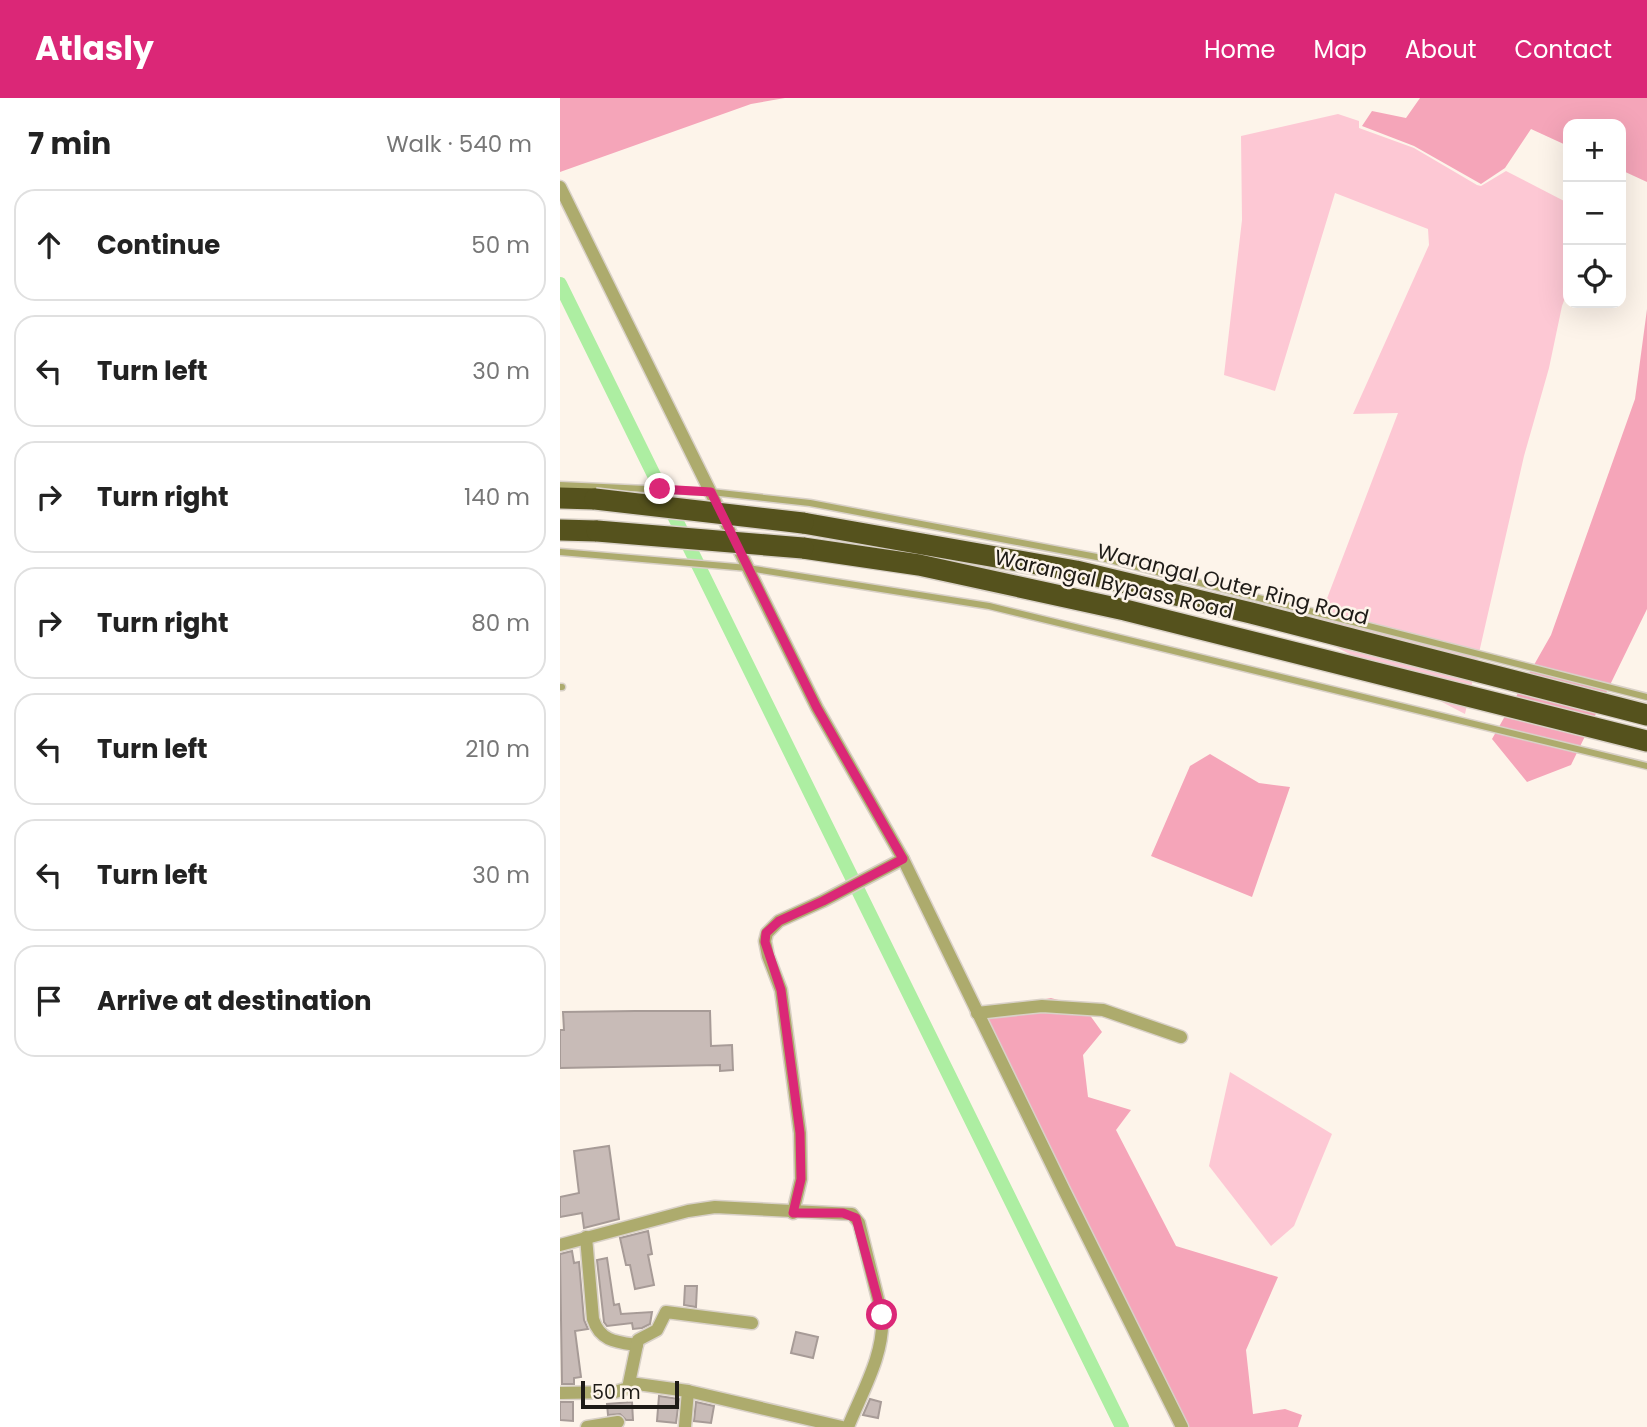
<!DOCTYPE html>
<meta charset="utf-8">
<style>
:root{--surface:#fff;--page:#f6f6f6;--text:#222;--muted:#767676;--line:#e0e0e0;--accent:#db2777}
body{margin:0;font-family:Poppins,sans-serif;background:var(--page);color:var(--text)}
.controls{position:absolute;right:21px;top:21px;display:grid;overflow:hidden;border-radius:14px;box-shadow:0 7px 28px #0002}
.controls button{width:63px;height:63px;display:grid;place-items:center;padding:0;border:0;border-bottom:2px solid var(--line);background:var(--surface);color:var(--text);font:35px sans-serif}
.scale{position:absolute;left:21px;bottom:18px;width:98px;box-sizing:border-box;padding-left:7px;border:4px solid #1e1b17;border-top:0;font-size:19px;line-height:24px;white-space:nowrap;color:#1e1b17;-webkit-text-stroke:5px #fdf4ea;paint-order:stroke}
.stop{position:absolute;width:21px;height:21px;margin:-16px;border:5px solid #db2777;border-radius:50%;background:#fff}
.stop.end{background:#db2777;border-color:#fff;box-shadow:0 2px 7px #0008}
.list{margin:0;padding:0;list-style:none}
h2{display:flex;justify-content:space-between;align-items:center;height:91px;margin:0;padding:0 28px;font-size:30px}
h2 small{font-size:23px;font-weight:400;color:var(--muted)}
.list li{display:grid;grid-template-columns:46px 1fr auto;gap:21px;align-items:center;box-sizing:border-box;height:112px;margin:0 14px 14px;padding:0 14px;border:2px solid var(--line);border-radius:21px}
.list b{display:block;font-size:26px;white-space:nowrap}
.list em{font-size:23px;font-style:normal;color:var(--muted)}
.icon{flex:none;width:38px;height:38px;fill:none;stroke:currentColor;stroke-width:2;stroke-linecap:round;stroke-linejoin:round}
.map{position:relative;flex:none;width:1087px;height:1329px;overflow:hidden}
header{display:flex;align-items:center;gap:42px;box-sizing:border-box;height:98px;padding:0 35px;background:var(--accent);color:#fff}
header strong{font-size:33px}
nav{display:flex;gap:38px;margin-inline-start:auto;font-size:24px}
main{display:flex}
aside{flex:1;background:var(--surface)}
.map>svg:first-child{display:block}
.green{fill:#fdc8d4}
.forest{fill:#f5a5b9}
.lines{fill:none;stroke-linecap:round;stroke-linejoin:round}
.canal{stroke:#adeea2;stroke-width:14}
.building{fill:#c8bbb7;stroke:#a79b97;stroke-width:2}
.lane-casing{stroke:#d9d1c8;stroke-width:9}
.street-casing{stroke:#d9d1c8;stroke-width:15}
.highway-casing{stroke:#d9d1c8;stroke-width:24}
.lane{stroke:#adab6d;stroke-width:6}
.street{stroke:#adab6d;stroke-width:12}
.highway{stroke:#55521d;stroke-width:21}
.highway-bridge-casing{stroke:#d9d1c8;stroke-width:24;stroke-linecap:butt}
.highway-bridge{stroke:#55521d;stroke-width:21}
.route{stroke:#db2777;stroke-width:9}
.labels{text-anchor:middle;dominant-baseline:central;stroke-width:5;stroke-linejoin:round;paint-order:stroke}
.street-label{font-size:21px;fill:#1e1b17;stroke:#fdf4ea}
</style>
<header>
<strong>Atlasly</strong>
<nav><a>Home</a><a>Map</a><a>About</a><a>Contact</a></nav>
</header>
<main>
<aside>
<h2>7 min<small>Walk · 540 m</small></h2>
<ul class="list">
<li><svg class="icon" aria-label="ahead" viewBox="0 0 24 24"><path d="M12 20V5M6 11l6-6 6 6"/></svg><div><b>Continue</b></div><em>50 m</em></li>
<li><svg class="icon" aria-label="left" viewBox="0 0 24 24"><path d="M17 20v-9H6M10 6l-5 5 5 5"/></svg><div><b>Turn left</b></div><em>30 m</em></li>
<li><svg class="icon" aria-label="right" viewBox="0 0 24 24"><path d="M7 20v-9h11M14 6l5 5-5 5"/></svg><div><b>Turn right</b></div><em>140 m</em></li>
<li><svg class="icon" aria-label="right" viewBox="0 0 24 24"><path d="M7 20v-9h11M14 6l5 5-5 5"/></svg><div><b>Turn right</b></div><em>80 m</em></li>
<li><svg class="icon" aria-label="left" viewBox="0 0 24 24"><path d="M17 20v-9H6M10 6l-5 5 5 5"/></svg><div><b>Turn left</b></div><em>210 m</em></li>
<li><svg class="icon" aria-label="left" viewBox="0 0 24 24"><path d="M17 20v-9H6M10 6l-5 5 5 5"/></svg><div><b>Turn left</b></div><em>30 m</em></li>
<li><svg class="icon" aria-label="arrive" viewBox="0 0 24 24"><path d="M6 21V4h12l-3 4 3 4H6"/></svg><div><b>Arrive at destination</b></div></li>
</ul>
</aside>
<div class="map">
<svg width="1087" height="1329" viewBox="0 0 1087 1329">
<rect width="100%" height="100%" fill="#fdf4ea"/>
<g class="green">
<path d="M 778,16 L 799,23 L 799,30 L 854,50 L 917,87 L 921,88 L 946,73 L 1008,105 L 1008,192 L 1002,208 L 989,270 L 964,358 L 905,616 L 753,537 L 838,315 L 793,316 L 869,147 L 868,131 L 775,95 L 715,293 L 664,277 L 682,122 L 681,38 Z"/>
<path d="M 670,974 L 772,1036 L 734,1128 L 711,1148 L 649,1068 Z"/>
</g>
<g class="forest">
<path d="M 0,0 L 225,0 L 191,6 L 0,74 Z"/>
<path d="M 860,0 L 1087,0 L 1087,84 L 1061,72 L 1061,26 L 1008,26 L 1008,48 L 971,31 L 945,70 L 921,86 L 854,48 L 802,28 L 812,13 L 846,20 Z"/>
<path d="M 1087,211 L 1087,511 L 1011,667 L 967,684 L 932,641 L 991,537 L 1075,301 Z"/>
<path d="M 650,656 L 699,685 L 730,689 L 692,799 L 591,758 L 630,668 Z"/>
<path d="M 491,900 L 524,909 L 542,934 L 523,957 L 528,999 L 571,1012 L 556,1032 L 616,1148 L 718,1179 L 686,1252 L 693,1316 L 725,1311 L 742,1317 L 738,1329 L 628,1329 L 539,1157 L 426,917 L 442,909 Z"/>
</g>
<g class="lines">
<path class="canal" d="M 0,186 L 562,1329"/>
</g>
<g class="building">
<path d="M 75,913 L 150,913 L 151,948 L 172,947 L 173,972 L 160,973 L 160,967 L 0,970 L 0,932 L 4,932 L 3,914 Z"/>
<path d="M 49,1048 L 59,1121 L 24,1130 L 22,1115 L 0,1119 L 0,1099 L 19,1095 L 14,1053 Z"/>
<path d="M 88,1133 L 92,1156 L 88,1157 L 94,1187 L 75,1191 L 70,1167 L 66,1167 L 60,1140 Z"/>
<path d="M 12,1153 L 14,1165 L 19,1164 L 24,1222 L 28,1231 L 15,1233 L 21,1279 L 14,1280 L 14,1286 L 2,1286 L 0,1156 Z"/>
<path d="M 47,1160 L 54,1207 L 59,1206 L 61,1216 L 92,1214 L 90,1226 L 82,1230 L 73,1231 L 72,1225 L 47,1228 L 44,1224 L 37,1162 Z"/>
<path d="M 125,1188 L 137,1188 L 136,1209 L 124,1207 Z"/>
<path d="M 236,1234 L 258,1239 L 253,1260 L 231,1255 Z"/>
<path d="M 99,1298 L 119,1301 L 116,1325 L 97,1323 Z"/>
<path d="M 310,1301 L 321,1304 L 318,1320 L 303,1317 Z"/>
<path d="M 0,1304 L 13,1304 L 13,1323 L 0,1322 Z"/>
<path d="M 72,1304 L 73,1322 L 66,1322 L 60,1316 L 48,1317 L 47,1306 Z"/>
<path d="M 136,1304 L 154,1308 L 151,1325 L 134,1323 Z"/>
</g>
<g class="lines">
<g class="lane-casing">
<g id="lane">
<path d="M 0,387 L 151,394 L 250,405 L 542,460 L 1087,599"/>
<path d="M 0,454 L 188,470 L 429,508 L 1087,668"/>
<path d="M 0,589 L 2,589"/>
</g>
</g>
<g class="street-casing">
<g id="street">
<path d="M 0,89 L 257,610 L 343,761 L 504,1092 L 622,1329"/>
<path d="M 417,915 L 482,908 L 543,912 L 621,939"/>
<path d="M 233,1115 L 241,1081 L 240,1035 L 221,892 L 208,858 L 205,843 L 207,835 L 219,823 L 263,803 L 343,761"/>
<path d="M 26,1139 L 33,1221 C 40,1243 56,1244 77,1247"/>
<path d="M 0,1147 L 128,1113 L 155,1109 L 292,1116 L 299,1125 L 322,1217 C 325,1256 302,1294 288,1329"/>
<path d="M 70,1285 L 128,1293 L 125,1328"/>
<path d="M 128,1293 L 282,1329"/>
<path d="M 0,1295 L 55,1294 L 68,1290 L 78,1242 L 97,1232 L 106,1214 L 192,1225"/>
<path d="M 27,1329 L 58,1324"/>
</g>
</g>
<g class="highway-casing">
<g id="highway">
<path d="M 0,400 L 35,401"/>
<path d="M 243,425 L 516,473 L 691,515 L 1087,617"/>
<path d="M 0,432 L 37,433"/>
<path d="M 243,450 L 359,467 L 565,512 L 1087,643"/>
</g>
</g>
<use href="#lane" class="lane"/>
<use href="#street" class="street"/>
<use href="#highway" class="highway"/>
<g class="highway-bridge-casing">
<g id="highway-bridge">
<path d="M 35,401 L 243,425"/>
<path d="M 37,433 L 243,450"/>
</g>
</g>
<use href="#highway-bridge" class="highway-bridge"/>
</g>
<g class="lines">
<path class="route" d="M 100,391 L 151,394 L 257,610 L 343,761 L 263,803 L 219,823 L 206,835 L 205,844 L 221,892 L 240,1035 L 241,1081 L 233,1115 L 283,1115 L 296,1120 L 322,1217"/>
</g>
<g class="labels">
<g class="street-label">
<text transform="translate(554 486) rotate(13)">Warangal Bypass Road</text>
<text transform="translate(673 486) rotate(14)">Warangal Outer Ring Road</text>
</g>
</g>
</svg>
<div class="controls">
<button>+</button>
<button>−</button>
<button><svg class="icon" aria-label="locate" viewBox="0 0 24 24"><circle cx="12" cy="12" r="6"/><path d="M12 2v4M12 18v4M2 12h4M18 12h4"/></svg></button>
</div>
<div class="scale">50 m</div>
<div class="stop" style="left:322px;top:1217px"></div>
<div class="stop end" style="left:100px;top:391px"></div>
</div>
</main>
